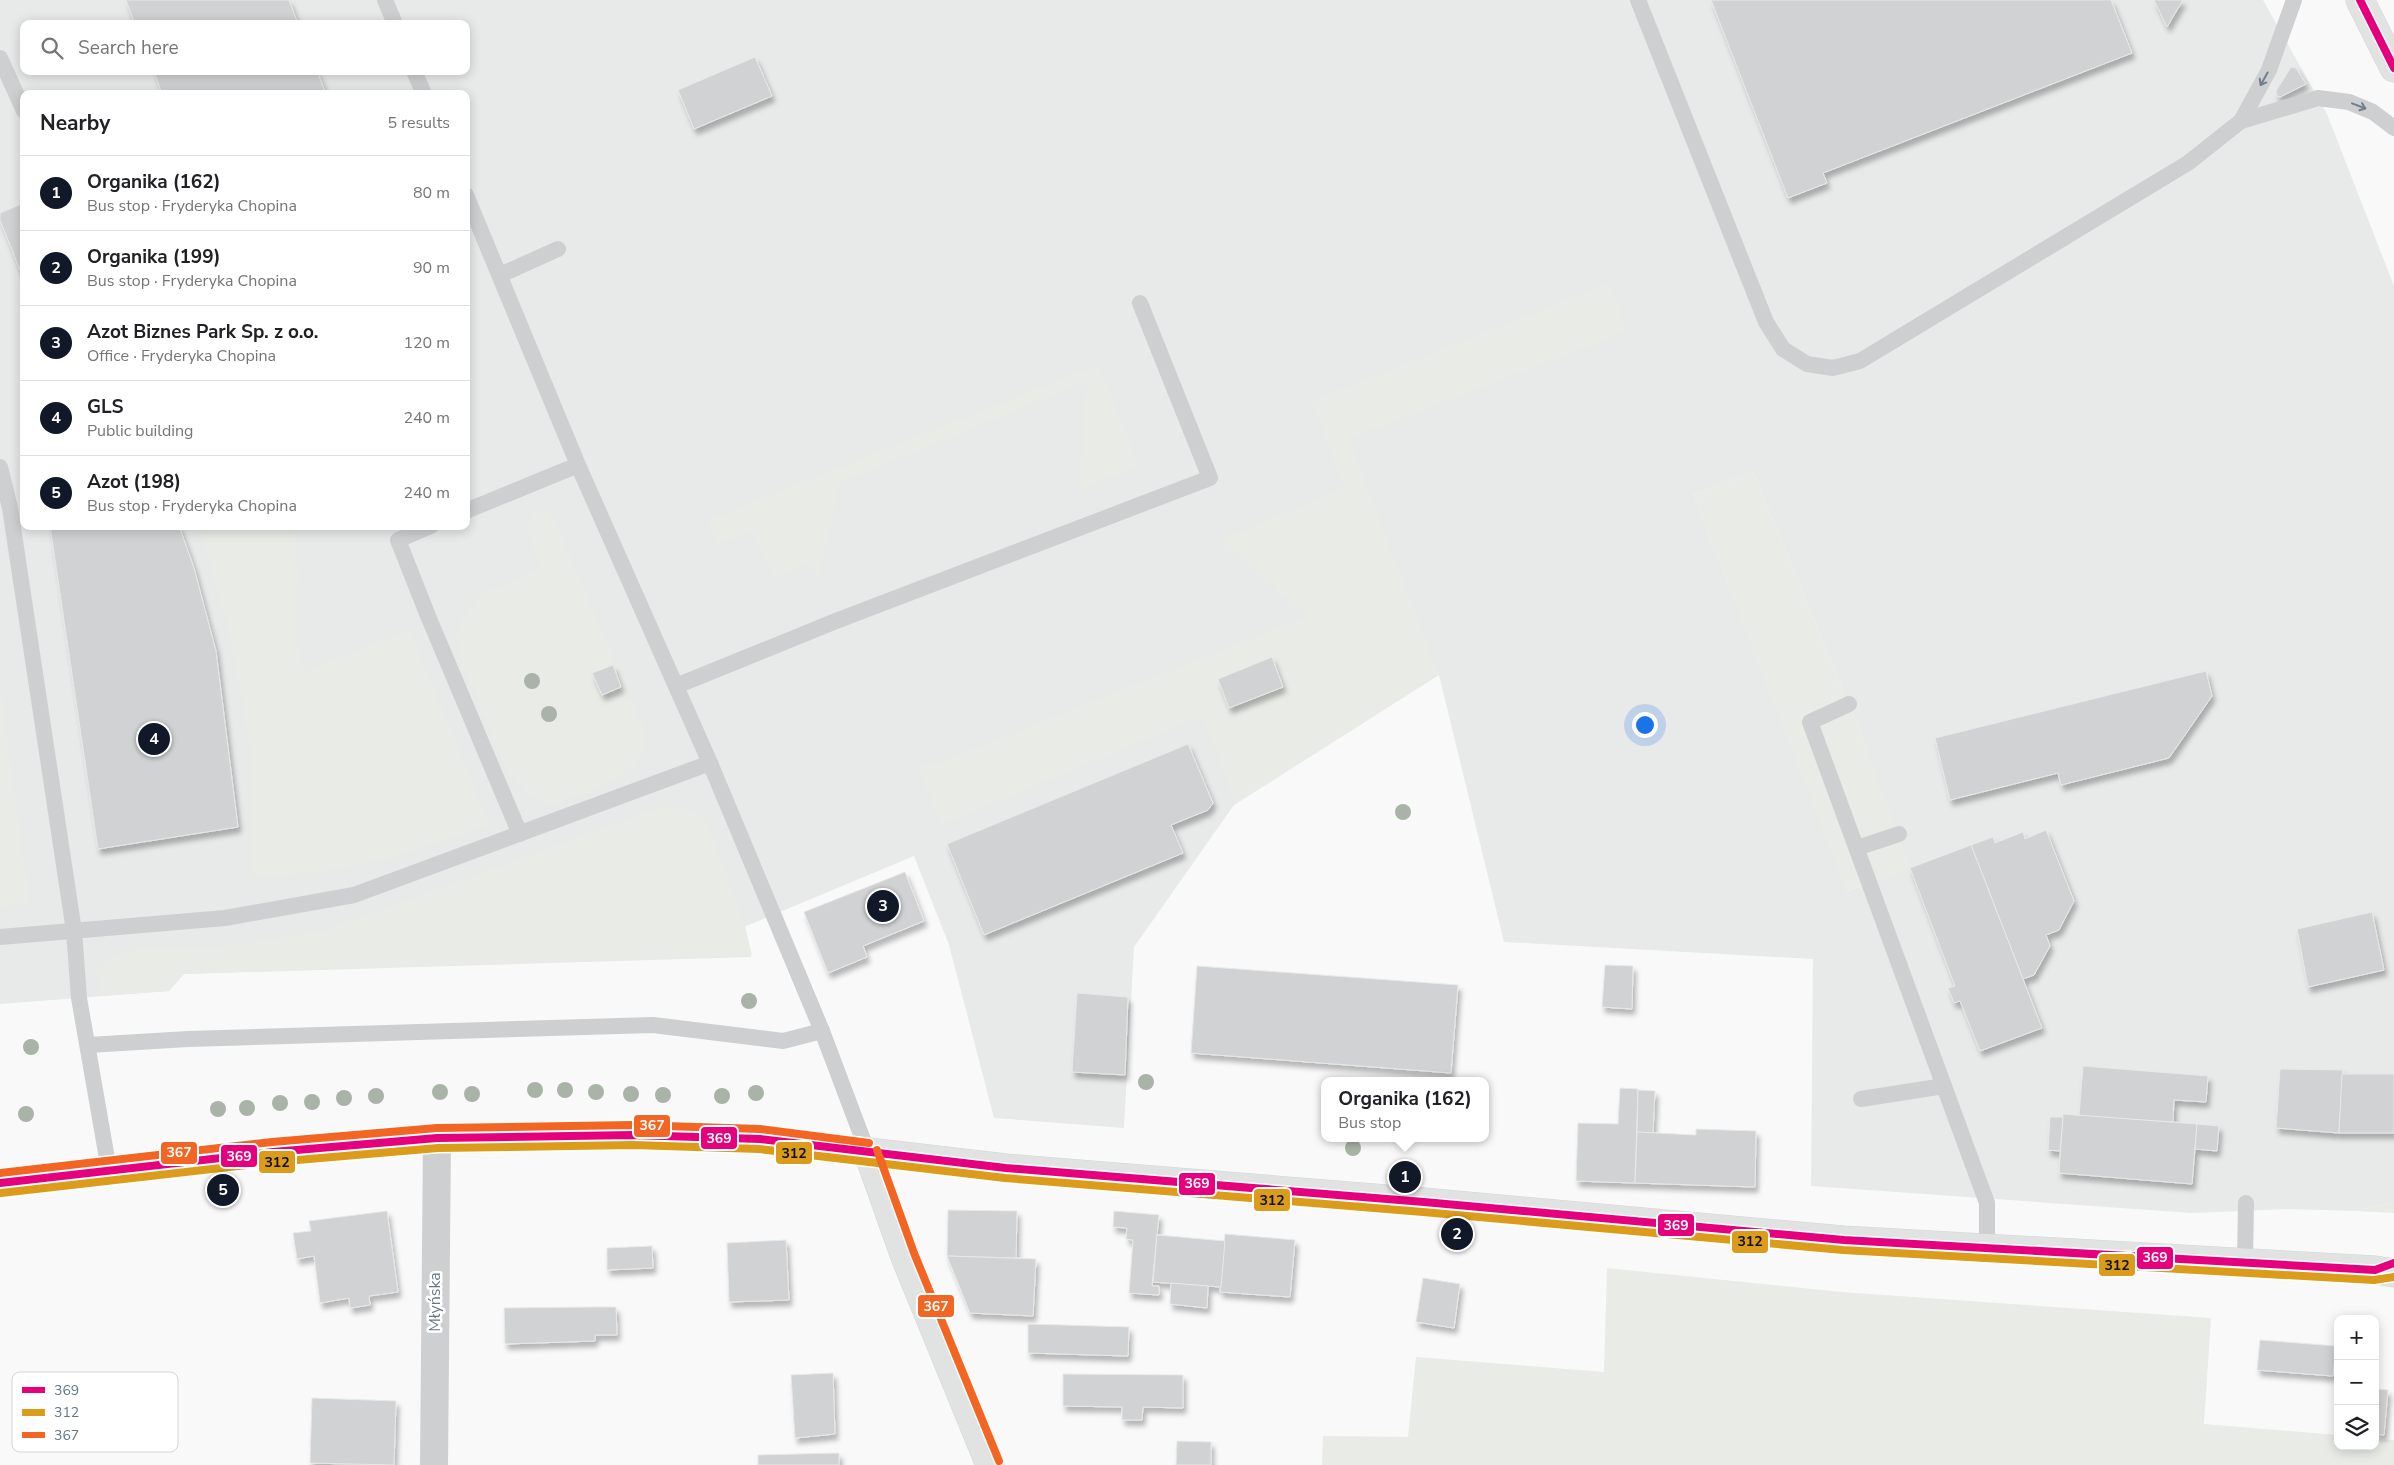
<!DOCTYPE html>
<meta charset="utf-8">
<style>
:root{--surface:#fff;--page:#f6f6f6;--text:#202124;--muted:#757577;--line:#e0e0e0;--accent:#111827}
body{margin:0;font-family:"Nunito Sans",sans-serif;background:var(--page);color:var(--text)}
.controls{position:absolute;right:15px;bottom:15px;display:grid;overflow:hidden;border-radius:10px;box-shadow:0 2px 12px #0003}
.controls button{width:45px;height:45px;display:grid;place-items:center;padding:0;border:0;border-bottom:1px solid var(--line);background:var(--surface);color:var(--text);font:25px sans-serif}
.you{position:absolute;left:1644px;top:724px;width:18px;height:18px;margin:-12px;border:4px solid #fff;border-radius:50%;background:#1a73e8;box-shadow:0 0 0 8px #1a73e833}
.badge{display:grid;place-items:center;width:32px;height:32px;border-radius:50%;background:var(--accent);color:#fff;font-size:16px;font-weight:700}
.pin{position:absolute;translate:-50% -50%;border:2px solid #fff;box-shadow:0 1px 5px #0006}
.popup{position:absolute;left:1321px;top:1077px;width:168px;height:65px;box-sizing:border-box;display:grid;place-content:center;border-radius:10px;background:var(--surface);filter:drop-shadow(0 1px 4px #0005);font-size:16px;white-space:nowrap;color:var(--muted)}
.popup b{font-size:19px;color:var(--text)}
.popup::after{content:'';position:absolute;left:50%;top:100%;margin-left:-10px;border:10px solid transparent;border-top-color:var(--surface)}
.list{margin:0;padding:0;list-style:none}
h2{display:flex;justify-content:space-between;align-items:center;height:65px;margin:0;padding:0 20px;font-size:21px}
h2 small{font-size:16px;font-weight:400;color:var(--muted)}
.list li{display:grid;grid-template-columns:32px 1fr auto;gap:15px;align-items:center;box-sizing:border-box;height:75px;padding:0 20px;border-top:1px solid var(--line)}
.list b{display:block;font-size:19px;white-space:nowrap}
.list p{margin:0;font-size:16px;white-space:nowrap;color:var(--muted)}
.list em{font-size:16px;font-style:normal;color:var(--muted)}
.icon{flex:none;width:28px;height:28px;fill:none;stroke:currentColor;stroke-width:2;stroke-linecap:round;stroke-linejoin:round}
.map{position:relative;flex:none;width:2394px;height:1465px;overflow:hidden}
.search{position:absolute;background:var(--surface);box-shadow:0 2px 12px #0003;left:20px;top:20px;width:450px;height:55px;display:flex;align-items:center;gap:12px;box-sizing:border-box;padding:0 18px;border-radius:10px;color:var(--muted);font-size:19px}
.panel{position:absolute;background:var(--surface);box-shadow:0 2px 12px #0003;left:20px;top:90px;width:450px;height:440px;border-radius:10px}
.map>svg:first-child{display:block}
.built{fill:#e8e9e9;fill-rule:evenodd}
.green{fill:#e8ebe6}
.building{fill:#d0d2d3;stroke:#e8e8e8;filter:url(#shadow)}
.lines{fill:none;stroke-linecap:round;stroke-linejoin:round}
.secondary-casing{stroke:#d5d6d7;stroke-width:29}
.lane{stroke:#cecfd0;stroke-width:16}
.street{stroke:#cecfd0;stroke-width:28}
.secondary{stroke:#e1e2e2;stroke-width:28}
.bus-1-casing{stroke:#fff;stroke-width:11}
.bus-2-casing{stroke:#fff;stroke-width:11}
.bus-3-casing{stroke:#fff;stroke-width:11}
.bus-1{stroke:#e5007d;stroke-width:8}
.bus-2{stroke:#da9c1a;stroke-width:8}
.bus-3{stroke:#f26522;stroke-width:8}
.tree{fill:#a9b3a7}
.oneway{stroke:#707f8b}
.labels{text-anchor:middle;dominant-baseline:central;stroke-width:5;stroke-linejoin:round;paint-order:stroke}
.street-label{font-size:16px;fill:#657683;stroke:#fff}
.key{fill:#fff;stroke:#d1d6da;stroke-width:1}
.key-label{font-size:14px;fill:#657683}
.line-badge{stroke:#fff;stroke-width:2}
.badge-label{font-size:14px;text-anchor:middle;font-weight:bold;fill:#fff}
.pale-badge-label{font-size:14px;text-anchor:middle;font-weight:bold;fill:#111}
</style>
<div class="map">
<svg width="2394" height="1465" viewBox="0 0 2394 1465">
<defs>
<filter id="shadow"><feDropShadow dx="3" dy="5.5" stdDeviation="2.5" flood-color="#0004"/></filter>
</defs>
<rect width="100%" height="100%" fill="#f9f9f9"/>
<path class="built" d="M 0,0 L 2263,0 L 2327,114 L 2394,286 L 2394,1201 L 2356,1211 L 2288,1209 L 2192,1213 L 1811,1186 L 1813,959 L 1504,942 L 1439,675 L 1234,805 L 1134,947 L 1124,1128 L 994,1118 L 949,945 L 914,856 L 744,927 L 751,957 L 184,974 L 169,991 L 0,1004 ZM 24,24 L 466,24 L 466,71 L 24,71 ZM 24,94 L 466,94 L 466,526 L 24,526 ZM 1753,472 L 1863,738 L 1909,868 L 1847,891 L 1693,494 Z"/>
<g class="green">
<path d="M 1609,283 L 1628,331 L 1349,439 L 1439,674 L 1235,804 L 1202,716 L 941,825 L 917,766 L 940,762 L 1307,616 L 1220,540 L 1344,488 L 1311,401 Z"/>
<path d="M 1098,364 L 1139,465 L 1078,492 L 1087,381 L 840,483 L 819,580 L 811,563 L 772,578 L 753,531 L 717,544 L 708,520 Z"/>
<path d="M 1753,472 L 1863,738 L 1899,834 L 1910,868 L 1846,891 L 1693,494 Z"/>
<path d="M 549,511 L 560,532 L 645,731 C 645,738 646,749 643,754 C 628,782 577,795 549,806 L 529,796 L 506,769 L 461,663 L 456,638 L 462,617 L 485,592 L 541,569 L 525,527 L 533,512 Z"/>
<path d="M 199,526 L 294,526 L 298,571 L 297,646 L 305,671 L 410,630 L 490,825 L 387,859 L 318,873 L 252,877 L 252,762 L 231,641 Z"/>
<path d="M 0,685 L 30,904 L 0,907 Z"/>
<path d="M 663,806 L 686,808 L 707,820 L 745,926 L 752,955 L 184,974 L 169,991 L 99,996 L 96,970 L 108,959 L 133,949 L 233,945 L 328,929 Z"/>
<path d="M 2394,1201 L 2394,1213 L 2356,1211 Z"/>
<path d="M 1607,1268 L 1841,1292 L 2211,1318 L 2204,1424 L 2338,1435 L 2338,1446 L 2375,1446 L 2375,1439 L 2394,1440 L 2394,1465 L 1322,1465 L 1323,1436 L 1408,1437 L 1416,1357 L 1604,1372 Z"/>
</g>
<g class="building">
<path d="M 126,0 L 289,0 L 298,24 L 135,24 Z"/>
<path d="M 1711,0 L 2111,0 L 2132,53 L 1823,173 L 1827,183 L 1788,198 Z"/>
<path d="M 2154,0 L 2183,0 L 2167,27 Z"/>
<path d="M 755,57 L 772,96 L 694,129 L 678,90 Z"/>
<path d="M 2291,67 L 2296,68 L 2306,84 L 2280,97 L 2277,96 L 2276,91 Z"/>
<path d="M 154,71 L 317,71 L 326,94 L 162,94 Z"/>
<path d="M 24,203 L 24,280 L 0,220 L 0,213 Z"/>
<path d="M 50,526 L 179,526 L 194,568 L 216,651 L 238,827 L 98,849 Z"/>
<path d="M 1272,657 L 1283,687 L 1229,708 L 1218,679 Z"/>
<path d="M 613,665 L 621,687 L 602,695 L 592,673 Z"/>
<path d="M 2206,671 L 2212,696 L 2169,758 L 2061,785 L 2058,773 L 1950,800 L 1935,738 Z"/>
<path d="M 1188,744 L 1213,803 L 1208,810 L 1171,825 L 1183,853 L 984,935 L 947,844 Z"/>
<path d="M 2046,830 L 2074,901 L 2059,930 L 2046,935 L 2050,946 L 2034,975 L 2023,979 L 1971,845 L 1993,837 L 1995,843 L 2023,832 L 2025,839 Z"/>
<path d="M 1971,845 L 2042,1028 L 1980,1051 L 1960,1001 L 1954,1003 L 1948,988 L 1955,986 L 1910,868 Z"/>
<path d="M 905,872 L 924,921 L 863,946 L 867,957 L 828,973 L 804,912 Z"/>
<path d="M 2372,912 L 2384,970 L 2308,987 L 2297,929 Z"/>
<path d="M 1605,965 L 1633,966 L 1632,1009 L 1602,1007 Z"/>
<path d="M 1197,966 L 1458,985 L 1451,1073 L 1191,1053 Z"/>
<path d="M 1077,993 L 1128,997 L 1125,1075 L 1072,1072 Z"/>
<path d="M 2083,1066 L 2208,1076 L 2206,1102 L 2174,1100 L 2173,1122 L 2079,1116 Z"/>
<path d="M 2280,1069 L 2343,1070 L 2339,1133 L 2276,1128 Z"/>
<path d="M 2342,1074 L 2394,1074 L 2394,1133 L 2339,1133 Z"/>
<path d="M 1620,1088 L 1638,1089 L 1635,1183 L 1576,1181 L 1578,1123 L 1618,1124 Z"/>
<path d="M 1638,1090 L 1655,1091 L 1653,1133 L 1637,1132 Z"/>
<path d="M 2063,1114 L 2197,1124 L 2192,1184 L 2059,1173 Z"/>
<path d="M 2050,1117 L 2063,1117 L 2060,1151 L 2048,1150 Z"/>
<path d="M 2197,1124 L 2219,1126 L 2217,1151 L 2195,1149 Z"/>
<path d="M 1696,1129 L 1756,1131 L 1755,1187 L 1635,1183 L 1637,1132 L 1696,1135 Z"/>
<path d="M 948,1210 L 1017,1211 L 1016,1258 L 947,1256 Z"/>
<path d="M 387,1211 L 398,1292 L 369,1296 L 370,1305 L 350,1308 L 349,1298 L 320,1303 L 314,1256 L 297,1259 L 293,1233 L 311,1231 L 309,1221 Z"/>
<path d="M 1114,1211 L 1159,1215 L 1152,1286 L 1159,1286 L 1159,1295 L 1129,1293 L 1133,1240 L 1126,1239 L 1127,1228 L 1113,1227 Z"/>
<path d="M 1225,1234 L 1295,1240 L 1290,1297 L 1220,1292 Z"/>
<path d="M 1157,1235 L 1225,1241 L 1221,1287 L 1153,1282 Z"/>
<path d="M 786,1240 L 789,1300 L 729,1302 L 727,1243 Z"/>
<path d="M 652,1246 L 653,1268 L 607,1270 L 607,1248 Z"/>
<path d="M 947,1256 L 1036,1259 L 1033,1316 L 970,1313 Z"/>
<path d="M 1423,1278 L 1460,1284 L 1454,1328 L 1416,1322 Z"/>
<path d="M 1171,1283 L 1208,1286 L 1207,1308 L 1170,1304 Z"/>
<path d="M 594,1307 L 616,1307 L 617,1335 L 595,1335 L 595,1341 L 505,1344 L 504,1308 Z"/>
<path d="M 1028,1324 L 1129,1327 L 1128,1356 L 1028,1353 Z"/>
<path d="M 2260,1340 L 2336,1346 L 2333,1376 L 2257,1370 Z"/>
<path d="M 833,1373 L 835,1434 L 795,1438 L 791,1375 Z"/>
<path d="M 1063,1374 L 1183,1375 L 1183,1408 L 1143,1407 L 1142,1420 L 1122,1420 L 1122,1407 L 1063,1406 Z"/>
<path d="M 2375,1389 L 2388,1390 L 2384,1435 L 2375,1434 Z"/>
<path d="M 312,1398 L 396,1401 L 394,1465 L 310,1463 Z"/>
<path d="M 1177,1441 L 1211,1442 L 1211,1465 L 1176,1465 Z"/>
<path d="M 839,1453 L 839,1465 L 758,1465 L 758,1455 Z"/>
</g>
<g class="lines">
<g class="secondary-casing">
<g id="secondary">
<path d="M 2360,0 L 2394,68"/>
<path d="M 868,1153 L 905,1257 L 990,1465"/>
<path d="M 0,1183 L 273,1152 L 437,1138 L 633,1135 L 760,1139 L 1006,1168 L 1424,1202 L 1844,1240 L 2375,1270 L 2394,1273"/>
</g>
</g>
<g class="lane">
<path d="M 385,0 L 395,24"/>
<path d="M 1638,0 L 1766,322 L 1783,349 L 1807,364 L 1833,368 L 1860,361 L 2188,163 L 2241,121 L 2318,98 L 2349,102 L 2373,112 L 2394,128"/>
<path d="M 0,58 L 24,111"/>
<path d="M 414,71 L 424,94"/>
<path d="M 2241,121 L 2269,70 L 2294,0"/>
<path d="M 466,195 L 578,465 L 710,763 L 822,1031 L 868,1153"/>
<path d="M 500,275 L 558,249"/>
<path d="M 0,467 L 10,508 L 74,931 L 79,998 L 109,1170"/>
<path d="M 466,511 L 578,465"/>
<path d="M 431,526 L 398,540 L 428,616 L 520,834"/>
<path d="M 676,686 L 836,621 L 1210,478 L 1140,303"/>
<path d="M 1849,704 L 1810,722 L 1987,1203 L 1987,1248"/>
<path d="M 1857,848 L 1899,834"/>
<path d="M 0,937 L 225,918 L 354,895 L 710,763"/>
<path d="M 88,1045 L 188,1039 L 653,1025 L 783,1041 L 822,1031"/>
<path d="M 1861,1099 L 1944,1086"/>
<path d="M 2245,1262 L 2246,1203"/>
</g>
<path class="street" d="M 434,1465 L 437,1138"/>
<use href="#secondary" class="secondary"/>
<g class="bus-1-casing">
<g id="bus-1">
<path d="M 2360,0 L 2394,68"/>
<path d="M 0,1183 L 273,1152 L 437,1138 L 633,1135 L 760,1139 L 1006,1168 L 1424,1202 L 1844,1240 L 2375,1270 L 2394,1263"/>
</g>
</g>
<g class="bus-2-casing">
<path id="bus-2" d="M 1,1193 L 274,1162 L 438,1148 L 633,1145 L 759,1149 L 1005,1178 L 1423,1212 L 1843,1250 L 2374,1280 L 2394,1277"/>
</g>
<g class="bus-3-casing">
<g id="bus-3">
<path d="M 877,1150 L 914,1253 L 999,1461"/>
<path d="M 0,1173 L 272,1142 L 437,1128 L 633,1125 L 760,1129 L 869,1143"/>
</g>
</g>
<use href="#bus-1" class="bus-1"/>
<use href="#bus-2" class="bus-2"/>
<use href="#bus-3" class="bus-3"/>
</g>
<g class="tree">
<circle cx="532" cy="681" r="8"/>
<circle cx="549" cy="714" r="8"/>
<circle cx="1403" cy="812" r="8"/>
<circle cx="749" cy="1001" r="8"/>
<circle cx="31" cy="1047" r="8"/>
<circle cx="1146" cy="1082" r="8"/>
<circle cx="535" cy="1090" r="8"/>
<circle cx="565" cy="1090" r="8"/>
<circle cx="440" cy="1092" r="8"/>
<circle cx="596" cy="1092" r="8"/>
<circle cx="756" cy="1093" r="8"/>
<circle cx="472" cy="1094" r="8"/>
<circle cx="631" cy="1094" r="8"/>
<circle cx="663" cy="1095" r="8"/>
<circle cx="376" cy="1096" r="8"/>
<circle cx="722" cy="1096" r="8"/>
<circle cx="344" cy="1098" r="8"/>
<circle cx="312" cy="1102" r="8"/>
<circle cx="280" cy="1103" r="8"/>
<circle cx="247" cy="1108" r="8"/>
<circle cx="218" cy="1109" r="8"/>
<circle cx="26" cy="1114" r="8"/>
<circle cx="1353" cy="1148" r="8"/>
</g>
<defs><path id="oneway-shaft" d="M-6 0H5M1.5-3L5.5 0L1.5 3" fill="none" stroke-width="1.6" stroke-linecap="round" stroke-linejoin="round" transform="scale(1.25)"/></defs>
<g class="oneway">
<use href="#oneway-shaft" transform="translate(2264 79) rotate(119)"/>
<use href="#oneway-shaft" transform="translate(2359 106) rotate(21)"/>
</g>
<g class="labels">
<g class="street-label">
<text transform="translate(435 1302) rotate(-90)">Młyńska</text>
</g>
</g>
<rect x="12" y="1372" width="166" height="80" rx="8" class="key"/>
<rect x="22" y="1387" width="23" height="6" fill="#e5007d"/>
<rect x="22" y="1409" width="23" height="7" fill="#da9c1a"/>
<rect x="22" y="1432" width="23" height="6" fill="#f26522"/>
<g class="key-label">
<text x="54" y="1395">369</text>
<text x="54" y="1417">312</text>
<text x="54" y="1440">367</text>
</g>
<g class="line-badge">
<rect x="633" y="1114" width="38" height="24" rx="5" fill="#f26522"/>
<rect x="700" y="1126" width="38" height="24" rx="5" fill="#e5007d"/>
<rect x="160" y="1141" width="38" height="24" rx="5" fill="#f26522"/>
<rect x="775" y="1141" width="38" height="24" rx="5" fill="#da9c1a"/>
<rect x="220" y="1144" width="38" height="24" rx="5" fill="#e5007d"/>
<rect x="258" y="1150" width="38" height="24" rx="5" fill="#da9c1a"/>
<rect x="1178" y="1172" width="38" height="24" rx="5" fill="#e5007d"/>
<rect x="1253" y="1188" width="38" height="24" rx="5" fill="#da9c1a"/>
<rect x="1657" y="1213" width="38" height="24" rx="5" fill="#e5007d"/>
<rect x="1731" y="1230" width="38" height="24" rx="5" fill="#da9c1a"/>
<rect x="2136" y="1246" width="38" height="24" rx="5" fill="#e5007d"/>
<rect x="2098" y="1253" width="38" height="24" rx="5" fill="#da9c1a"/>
<rect x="917" y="1294" width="38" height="24" rx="5" fill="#f26522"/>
</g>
<g class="badge-label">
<text x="652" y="1130">367</text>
<text x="719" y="1143">369</text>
<text x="179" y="1157">367</text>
<text x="239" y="1161">369</text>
<text x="1197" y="1188">369</text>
<text x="1676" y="1230">369</text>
<text x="2155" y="1262">369</text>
<text x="936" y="1311">367</text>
</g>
<g class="pale-badge-label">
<text x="794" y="1158">312</text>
<text x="277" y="1167">312</text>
<text x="1272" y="1205">312</text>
<text x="1750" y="1246">312</text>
<text x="2117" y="1270">312</text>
</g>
</svg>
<div class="controls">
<button>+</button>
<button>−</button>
<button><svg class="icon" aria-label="layers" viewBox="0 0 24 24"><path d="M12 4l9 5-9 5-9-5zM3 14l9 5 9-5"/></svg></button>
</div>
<div class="you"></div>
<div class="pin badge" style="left:1405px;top:1177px">1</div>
<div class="popup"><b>Organika (162)</b>Bus stop</div>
<div class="pin badge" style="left:1457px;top:1234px">2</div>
<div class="pin badge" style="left:883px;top:906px">3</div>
<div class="pin badge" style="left:154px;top:739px">4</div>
<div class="pin badge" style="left:223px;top:1190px">5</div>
<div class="search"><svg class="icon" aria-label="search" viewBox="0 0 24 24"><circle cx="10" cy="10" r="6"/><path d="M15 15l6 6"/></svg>Search here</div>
<section class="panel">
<h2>Nearby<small>5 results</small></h2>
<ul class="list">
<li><span class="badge">1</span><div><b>Organika (162)</b><p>Bus stop · Fryderyka Chopina</p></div><em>80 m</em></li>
<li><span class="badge">2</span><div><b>Organika (199)</b><p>Bus stop · Fryderyka Chopina</p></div><em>90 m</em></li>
<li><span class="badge">3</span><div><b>Azot Biznes Park Sp. z o.o.</b><p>Office · Fryderyka Chopina</p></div><em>120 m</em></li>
<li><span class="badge">4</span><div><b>GLS</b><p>Public building</p></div><em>240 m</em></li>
<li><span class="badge">5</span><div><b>Azot (198)</b><p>Bus stop · Fryderyka Chopina</p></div><em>240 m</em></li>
</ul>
</section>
</div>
